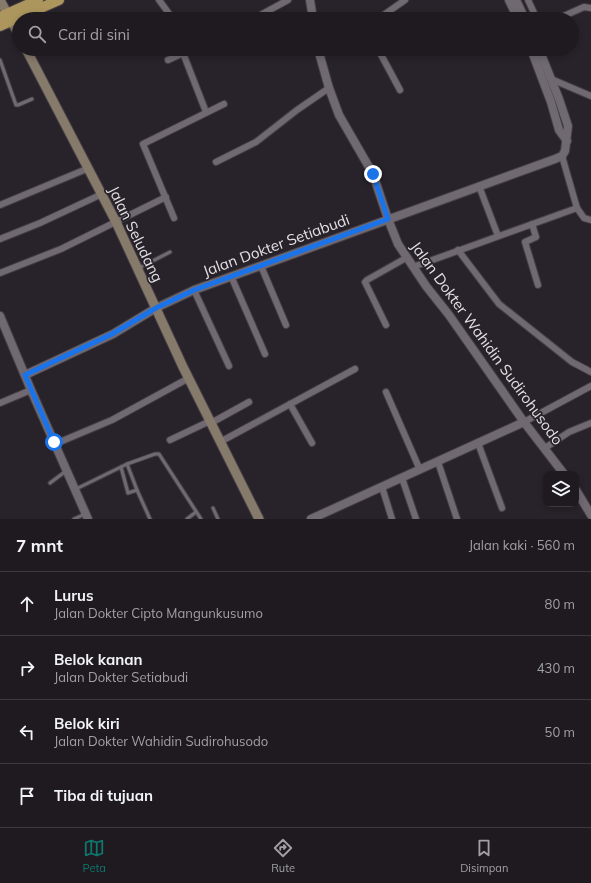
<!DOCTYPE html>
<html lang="id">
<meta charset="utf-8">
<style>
:root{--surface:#1e1a20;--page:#262329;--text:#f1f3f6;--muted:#a1a1a5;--line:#3c383e;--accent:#0f766e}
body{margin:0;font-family:Mulish,sans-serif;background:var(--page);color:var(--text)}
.controls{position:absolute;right:12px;bottom:12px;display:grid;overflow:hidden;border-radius:8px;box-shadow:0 2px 6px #0003}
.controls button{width:36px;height:36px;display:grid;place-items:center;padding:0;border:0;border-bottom:1px solid var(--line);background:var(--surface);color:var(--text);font:20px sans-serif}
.stop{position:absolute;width:12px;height:12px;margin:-9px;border:3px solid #1a73e8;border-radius:50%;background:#fff}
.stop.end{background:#1a73e8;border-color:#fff;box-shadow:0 1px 4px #0008}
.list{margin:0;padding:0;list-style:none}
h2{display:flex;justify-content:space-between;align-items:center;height:52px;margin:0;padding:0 16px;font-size:17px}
h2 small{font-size:13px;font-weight:400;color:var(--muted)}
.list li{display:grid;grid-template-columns:26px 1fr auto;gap:12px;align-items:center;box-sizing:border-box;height:64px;padding:0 16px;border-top:1px solid var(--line)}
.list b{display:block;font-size:15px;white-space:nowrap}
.list p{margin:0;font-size:13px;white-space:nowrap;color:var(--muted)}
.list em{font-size:13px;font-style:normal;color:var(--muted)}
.icon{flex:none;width:22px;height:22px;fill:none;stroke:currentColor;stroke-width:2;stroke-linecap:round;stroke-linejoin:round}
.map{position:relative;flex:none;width:591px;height:519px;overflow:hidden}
.search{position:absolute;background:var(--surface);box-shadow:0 2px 6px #0003;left:12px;right:12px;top:12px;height:44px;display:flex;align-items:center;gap:10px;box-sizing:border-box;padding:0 14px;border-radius:22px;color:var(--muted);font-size:15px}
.sheet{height:308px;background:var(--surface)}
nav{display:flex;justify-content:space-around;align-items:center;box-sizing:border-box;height:56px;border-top:1px solid var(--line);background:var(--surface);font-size:11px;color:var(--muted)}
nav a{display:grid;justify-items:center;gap:2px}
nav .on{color:var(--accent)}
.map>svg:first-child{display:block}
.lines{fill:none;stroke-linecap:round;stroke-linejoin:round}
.service-casing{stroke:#443f45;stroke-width:5}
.minor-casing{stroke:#443f45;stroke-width:8}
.tertiary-casing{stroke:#443f45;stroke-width:10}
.secondary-casing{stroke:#443f45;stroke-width:11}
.trunk-casing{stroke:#443f45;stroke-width:12}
.service{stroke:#706972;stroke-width:3}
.minor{stroke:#706972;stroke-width:6}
.tertiary{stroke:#706972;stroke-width:8}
.secondary{stroke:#867a6a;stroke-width:9}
.trunk{stroke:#ac965d;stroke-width:10}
.route{stroke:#1a73e8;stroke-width:5}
.labels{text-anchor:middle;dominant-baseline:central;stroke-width:3.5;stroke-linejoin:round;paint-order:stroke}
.street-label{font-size:15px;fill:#e4e1e6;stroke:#28232a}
</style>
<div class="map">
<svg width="591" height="519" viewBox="0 0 591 519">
<rect width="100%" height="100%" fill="#28232a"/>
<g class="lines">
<g class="service-casing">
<g id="service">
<path d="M 0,60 L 16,105 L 18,105 L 32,99"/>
<path d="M 139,268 L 170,252"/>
<path d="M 127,464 L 121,467 L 128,493 L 137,490 L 150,519"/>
<path d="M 50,483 L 66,471"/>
<path d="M 76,489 L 121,467"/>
<path d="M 137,490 L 127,464 L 155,454 L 159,454 L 201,519"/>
<path d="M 213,508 L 218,519"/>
<path d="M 74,519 L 85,514"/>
<path d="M 187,519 L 196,512"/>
</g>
</g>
<g class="minor-casing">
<g id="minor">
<path d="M 159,0 L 173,19"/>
<path d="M 528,0 L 535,15"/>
<path d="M 253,19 L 288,0"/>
<path d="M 378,19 L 405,0"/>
<path d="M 557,19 L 584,7 L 591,8"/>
<path d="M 378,49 L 400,90"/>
<path d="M 183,53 L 206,112"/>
<path d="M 319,55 L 330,49"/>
<path d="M 168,60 L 192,49"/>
<path d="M 551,79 L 591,96"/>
<path d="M 562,156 L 577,208 L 584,218 L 591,220"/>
<path d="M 216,162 L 256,142 L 297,110 L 329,88"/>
<path d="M 479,186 L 498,236"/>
<path d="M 0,205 L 89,168"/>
<path d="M 174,218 L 143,144 L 224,104"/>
<path d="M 532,224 L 536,237 L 525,242 L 538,285"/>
<path d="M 0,239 L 40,223 L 102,194"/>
<path d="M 458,250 L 499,304 L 572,362 L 591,372"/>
<path d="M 261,266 L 286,325"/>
<path d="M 413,267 L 577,208"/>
<path d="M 0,273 L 61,249 L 166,197"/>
<path d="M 231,276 L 265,354"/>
<path d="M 194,290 L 229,366"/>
<path d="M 386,325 L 365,282 L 367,280 L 406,258"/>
<path d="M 386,392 L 420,470"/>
<path d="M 0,403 L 31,390"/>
<path d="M 290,404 L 312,443"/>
<path d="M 524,422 L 591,386"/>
<path d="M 211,423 L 249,402"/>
<path d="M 170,440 L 210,421"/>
<path d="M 220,442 L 355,369"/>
<path d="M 478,443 L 502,508"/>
<path d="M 55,444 L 112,420 L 189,378"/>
<path d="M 545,448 L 569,432 L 591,423"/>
<path d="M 438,462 L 457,519"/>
<path d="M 402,478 L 416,519"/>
<path d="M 382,487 L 392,519"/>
</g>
</g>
<g class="tertiary-casing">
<g id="tertiary">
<path d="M 310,0 L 313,19"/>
<path d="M 509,0 L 518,19"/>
<path d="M 516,0 L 525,19"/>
<path d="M 318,49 L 329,88 L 339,115 L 373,174 L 388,219 L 398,244 L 426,286 L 449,315 L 524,422 L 564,474"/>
<path d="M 531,49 L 551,102 L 559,130 L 567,141"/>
<path d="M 0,316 L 31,390 L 88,519"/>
<path d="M 25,375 L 113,334 L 156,308 L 194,290 L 555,159 L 562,156 L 565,151 L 568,126 L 559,99 L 539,49"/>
<path d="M 576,490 L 591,515"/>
<path d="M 311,519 L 524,422"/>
</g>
</g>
<g class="secondary-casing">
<g id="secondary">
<path d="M 0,0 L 19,35"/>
<path d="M 26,49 L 116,222 L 183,367 L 259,519"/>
</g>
</g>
<g class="trunk-casing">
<g id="trunk">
<path d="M 0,17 L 38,0"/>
<path d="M 0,26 L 59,0"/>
</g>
</g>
<use href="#service" class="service"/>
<use href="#minor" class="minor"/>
<use href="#tertiary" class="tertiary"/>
<use href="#secondary" class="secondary"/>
<use href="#trunk" class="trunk"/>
</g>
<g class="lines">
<path class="route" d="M 54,442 L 25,375 L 112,334 L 156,308 L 194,290 L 388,219 L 373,174"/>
</g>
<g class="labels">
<g class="street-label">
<text transform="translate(136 234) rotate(64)">Jalan Seludang</text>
<text transform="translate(276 245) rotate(-20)">Jalan Dokter Setiabudi</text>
<text transform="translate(487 343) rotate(54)">Jalan Dokter Wahidin Sudirohusodo</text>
</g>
</g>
</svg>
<div class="controls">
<button><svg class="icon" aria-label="layers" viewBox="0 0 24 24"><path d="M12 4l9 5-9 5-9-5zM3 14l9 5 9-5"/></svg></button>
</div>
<div class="stop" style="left:54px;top:442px"></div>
<div class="stop end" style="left:373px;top:174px"></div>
<div class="search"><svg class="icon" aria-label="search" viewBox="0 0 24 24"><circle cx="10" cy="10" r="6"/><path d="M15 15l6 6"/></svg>Cari di sini</div>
</div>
<section class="sheet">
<h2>7 mnt<small>Jalan kaki · 560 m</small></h2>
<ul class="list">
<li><svg class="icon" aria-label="ahead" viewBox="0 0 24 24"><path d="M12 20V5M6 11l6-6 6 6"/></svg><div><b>Lurus</b><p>Jalan Dokter Cipto Mangunkusumo</p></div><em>80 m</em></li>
<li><svg class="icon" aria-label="right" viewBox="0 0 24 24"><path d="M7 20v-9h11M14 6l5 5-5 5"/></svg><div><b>Belok kanan</b><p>Jalan Dokter Setiabudi</p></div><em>430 m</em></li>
<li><svg class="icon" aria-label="left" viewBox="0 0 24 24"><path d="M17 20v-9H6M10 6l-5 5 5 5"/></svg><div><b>Belok kiri</b><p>Jalan Dokter Wahidin Sudirohusodo</p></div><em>50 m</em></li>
<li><svg class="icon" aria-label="arrive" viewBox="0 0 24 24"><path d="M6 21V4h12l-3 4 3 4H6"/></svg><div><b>Tiba di tujuan</b></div></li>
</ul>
</section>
<nav>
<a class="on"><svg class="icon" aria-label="map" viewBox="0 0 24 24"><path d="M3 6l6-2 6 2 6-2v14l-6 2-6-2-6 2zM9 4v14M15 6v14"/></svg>Peta</a>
<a><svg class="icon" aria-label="directions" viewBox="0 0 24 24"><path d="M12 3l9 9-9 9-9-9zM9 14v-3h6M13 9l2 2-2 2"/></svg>Rute</a>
<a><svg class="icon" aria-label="saved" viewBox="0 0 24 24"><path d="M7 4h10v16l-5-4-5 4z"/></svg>Disimpan</a>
</nav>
